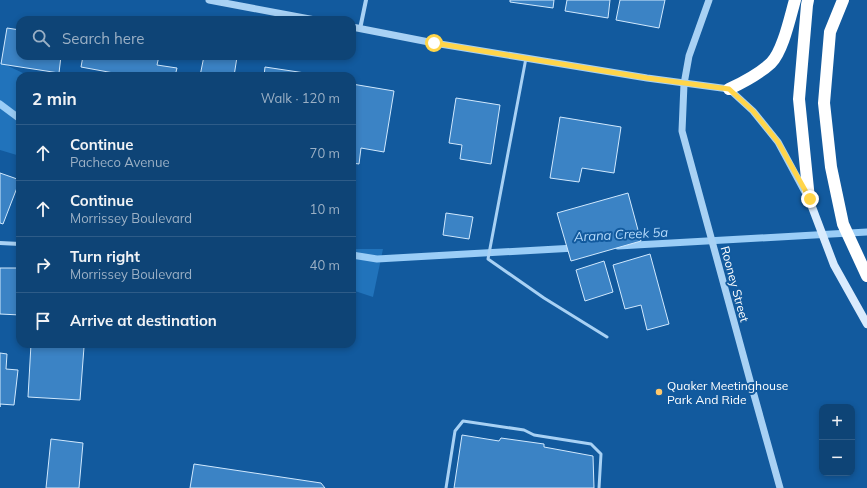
<!DOCTYPE html>
<meta charset="utf-8">
<style>
:root{--surface:#0e4476;--page:#174b7b;--text:#f1f3f6;--muted:#9bb0c5;--line:#2e5c88}
body{margin:0;font-family:Mulish,sans-serif;background:var(--page);color:var(--text)}
.controls{position:absolute;right:12px;bottom:12px;display:grid;overflow:hidden;border-radius:8px;box-shadow:0 2px 6px #0003}
.controls button{width:36px;height:36px;display:grid;place-items:center;padding:0;border:0;border-bottom:1px solid var(--line);background:var(--surface);color:var(--text);font:20px sans-serif}
.stop{position:absolute;width:12px;height:12px;margin:-9px;border:3px solid #ffd54a;border-radius:50%;background:#fff}
.stop.end{background:#ffd54a;border-color:#fff;box-shadow:0 1px 4px #0008}
.list{margin:0;padding:0;list-style:none}
h2{display:flex;justify-content:space-between;align-items:center;height:52px;margin:0;padding:0 16px;font-size:17px}
h2 small{font-size:13px;font-weight:400;color:var(--muted)}
.list li{display:grid;grid-template-columns:26px 1fr auto;gap:12px;align-items:center;box-sizing:border-box;height:56px;padding:0 16px;border-top:1px solid var(--line)}
.list b{display:block;font-size:15px;white-space:nowrap}
.list p{margin:0;font-size:13px;white-space:nowrap;color:var(--muted)}
.list em{font-size:13px;font-style:normal;color:var(--muted)}
.icon{flex:none;width:22px;height:22px;fill:none;stroke:currentColor;stroke-width:2;stroke-linecap:round;stroke-linejoin:round}
.map{position:relative;flex:none;width:867px;height:488px;overflow:hidden}
.search{position:absolute;background:var(--surface);box-shadow:0 2px 6px #0003;left:16px;top:16px;width:340px;height:44px;display:flex;align-items:center;gap:10px;box-sizing:border-box;padding:0 14px;border-radius:12px;color:var(--muted);font-size:15px}
.panel{position:absolute;background:var(--surface);box-shadow:0 2px 6px #0003;left:16px;top:72px;width:340px;height:276px;border-radius:12px}
.map>svg:first-child{display:block}
.green{fill:#2173bb}
.lines{fill:none;stroke-linecap:round;stroke-linejoin:round}
.stream{stroke:#9acdf7;stroke-width:7}
.building{fill:#3b83c5;stroke:#d1e9fe}
.service{stroke:#a8d1f4;stroke-width:3}
.minor{stroke:#a8d1f4;stroke-width:4}
.tertiary{stroke:#a8d1f4;stroke-width:7}
.secondary{stroke:#d9ebfd;stroke-width:8}
.motorway{stroke:#fff;stroke-width:12}
.route{stroke:#ffd54a;stroke-width:5}
.poi-dot{fill:#ffc96c;stroke:#125a9e;stroke-width:1.5}
.labels{text-anchor:middle;dominant-baseline:central;stroke-width:4;stroke-linejoin:round;paint-order:stroke}
.street-label{font-size:12px;fill:#fff;stroke:#125a9e}
.poi-label{font-size:12px;fill:#fff;stroke:#125a9e;text-anchor:start}
.water-label{font-size:13px;font-style:italic;fill:#b5dafb;stroke:#125a9e}
</style>
<div class="map">
<svg width="867" height="488" viewBox="0 0 867 488">
<rect width="100%" height="100%" fill="#125a9e"/>
<g class="green">
<path d="M 0,62 L 29,76 L 20,76 L 20,156 L 0,150 Z"/>
<path d="M 352,247 L 355,249 L 383,249 L 373,297 L 352,290 Z"/>
</g>
<g class="lines">
<g class="stream">
<path d="M 0,104 L 20,119"/>
<path d="M 618,246 L 867,232"/>
<path d="M 352,255 L 377,259 L 575,248"/>
</g>
</g>
<g class="building">
<path d="M 510,0 L 554,0 L 553,8 L 510,2 Z"/>
<path d="M 567,0 L 610,0 L 608,18 L 565,11 Z"/>
<path d="M 620,0 L 665,0 L 659,28 L 616,20 Z"/>
<path d="M 7,28 L 20,30 L 20,56 L 61,56 L 59,73 L 1,64 Z"/>
<path d="M 83,56 L 159,56 L 157,65 L 177,68 L 175,76 L 130,76 L 81,67 Z"/>
<path d="M 204,56 L 237,57 L 234,76 L 200,76 Z"/>
<path d="M 265,67 L 305,73 L 304,76 L 264,76 Z"/>
<path d="M 352,84 L 394,91 L 384,152 L 361,148 L 359,164 L 352,163 Z"/>
<path d="M 456,98 L 500,105 L 491,164 L 460,159 L 462,145 L 449,143 Z"/>
<path d="M 560,117 L 621,127 L 614,173 L 582,168 L 579,182 L 550,178 Z"/>
<path d="M 0,173 L 20,180 L 3,224 L 0,223 Z"/>
<path d="M 628,193 L 641,241 L 571,261 L 557,213 Z"/>
<path d="M 446,213 L 473,217 L 469,239 L 443,235 Z"/>
<path d="M 650,254 L 669,324 L 647,330 L 641,305 L 625,309 L 613,265 Z"/>
<path d="M 604,261 L 613,292 L 585,301 L 576,270 Z"/>
<path d="M 0,268 L 20,268 L 20,315 L 0,314 Z"/>
<path d="M 31,344 L 84,347 L 80,400 L 28,397 Z"/>
<path d="M 0,353 L 7,354 L 6,369 L 18,370 L 14,405 L 0,404 L 0,407 Z"/>
<path d="M 462,435 L 499,441 L 501,438 L 544,444 L 544,447 L 593,456 L 594,488 L 454,488 Z"/>
<path d="M 51,439 L 83,443 L 79,488 L 46,488 Z"/>
<path d="M 194,464 L 321,483 L 325,488 L 190,488 Z"/>
</g>
<g class="lines">
<g class="service">
<path d="M 526,58 L 488,259 L 544,298 L 607,337"/>
<path d="M 446,488 L 455,431 L 463,421 L 524,430 L 534,435 L 591,444 L 601,454 L 599,488"/>
</g>
<g class="minor">
<path d="M 360,29 L 366,0"/>
<path d="M 0,243 L 20,244"/>
</g>
<g class="tertiary">
<path d="M 209,0 L 315,20"/>
<path d="M 709,0 L 689,56 L 684,84 L 682,131 L 751,384 L 780,488"/>
<path d="M 352,27 L 434,43 L 647,78 L 729,89 L 753,111 L 778,142 L 805,192"/>
</g>
<path class="secondary" d="M 809,199 L 834,265 L 867,324"/>
<g class="motorway">
<path d="M 808,0 L 807,5 L 799,99 L 809,199"/>
<path d="M 843,0 L 830,32 L 824,103 L 831,167 L 843,224 L 867,276"/>
<path d="M 729,89 C 744,82 759,74 771,63 C 783,51 790,17 795,0"/>
</g>
</g>
<g class="lines">
<path class="route" d="M 434,43 L 647,78 L 729,89 L 753,111 L 778,142 L 810,199"/>
</g>
<circle class="poi-dot" cx="659" cy="392" r="4"/>
<g class="labels">
<g class="street-label">
<text transform="translate(735 284) rotate(75)">Rooney Street</text>
</g>
<g class="poi-label">
<text x="667" y="385">Quaker Meetinghouse<tspan x="667" dy="14">Park And Ride</tspan></text>
</g>
<g class="water-label">
<text transform="translate(621 234) rotate(-3)">Arana Creek 5a</text>
</g>
</g>
</svg>
<div class="controls">
<button>+</button>
<button>−</button>
</div>
<div class="stop" style="left:434px;top:43px"></div>
<div class="stop end" style="left:810px;top:199px"></div>
<div class="search"><svg class="icon" aria-label="search" viewBox="0 0 24 24"><circle cx="10" cy="10" r="6"/><path d="M15 15l6 6"/></svg>Search here</div>
<section class="panel">
<h2>2 min<small>Walk · 120 m</small></h2>
<ul class="list">
<li><svg class="icon" aria-label="ahead" viewBox="0 0 24 24"><path d="M12 20V5M6 11l6-6 6 6"/></svg><div><b>Continue</b><p>Pacheco Avenue</p></div><em>70 m</em></li>
<li><svg class="icon" aria-label="ahead" viewBox="0 0 24 24"><path d="M12 20V5M6 11l6-6 6 6"/></svg><div><b>Continue</b><p>Morrissey Boulevard</p></div><em>10 m</em></li>
<li><svg class="icon" aria-label="right" viewBox="0 0 24 24"><path d="M7 20v-9h11M14 6l5 5-5 5"/></svg><div><b>Turn right</b><p>Morrissey Boulevard</p></div><em>40 m</em></li>
<li><svg class="icon" aria-label="arrive" viewBox="0 0 24 24"><path d="M6 21V4h12l-3 4 3 4H6"/></svg><div><b>Arrive at destination</b></div></li>
</ul>
</section>
</div>
